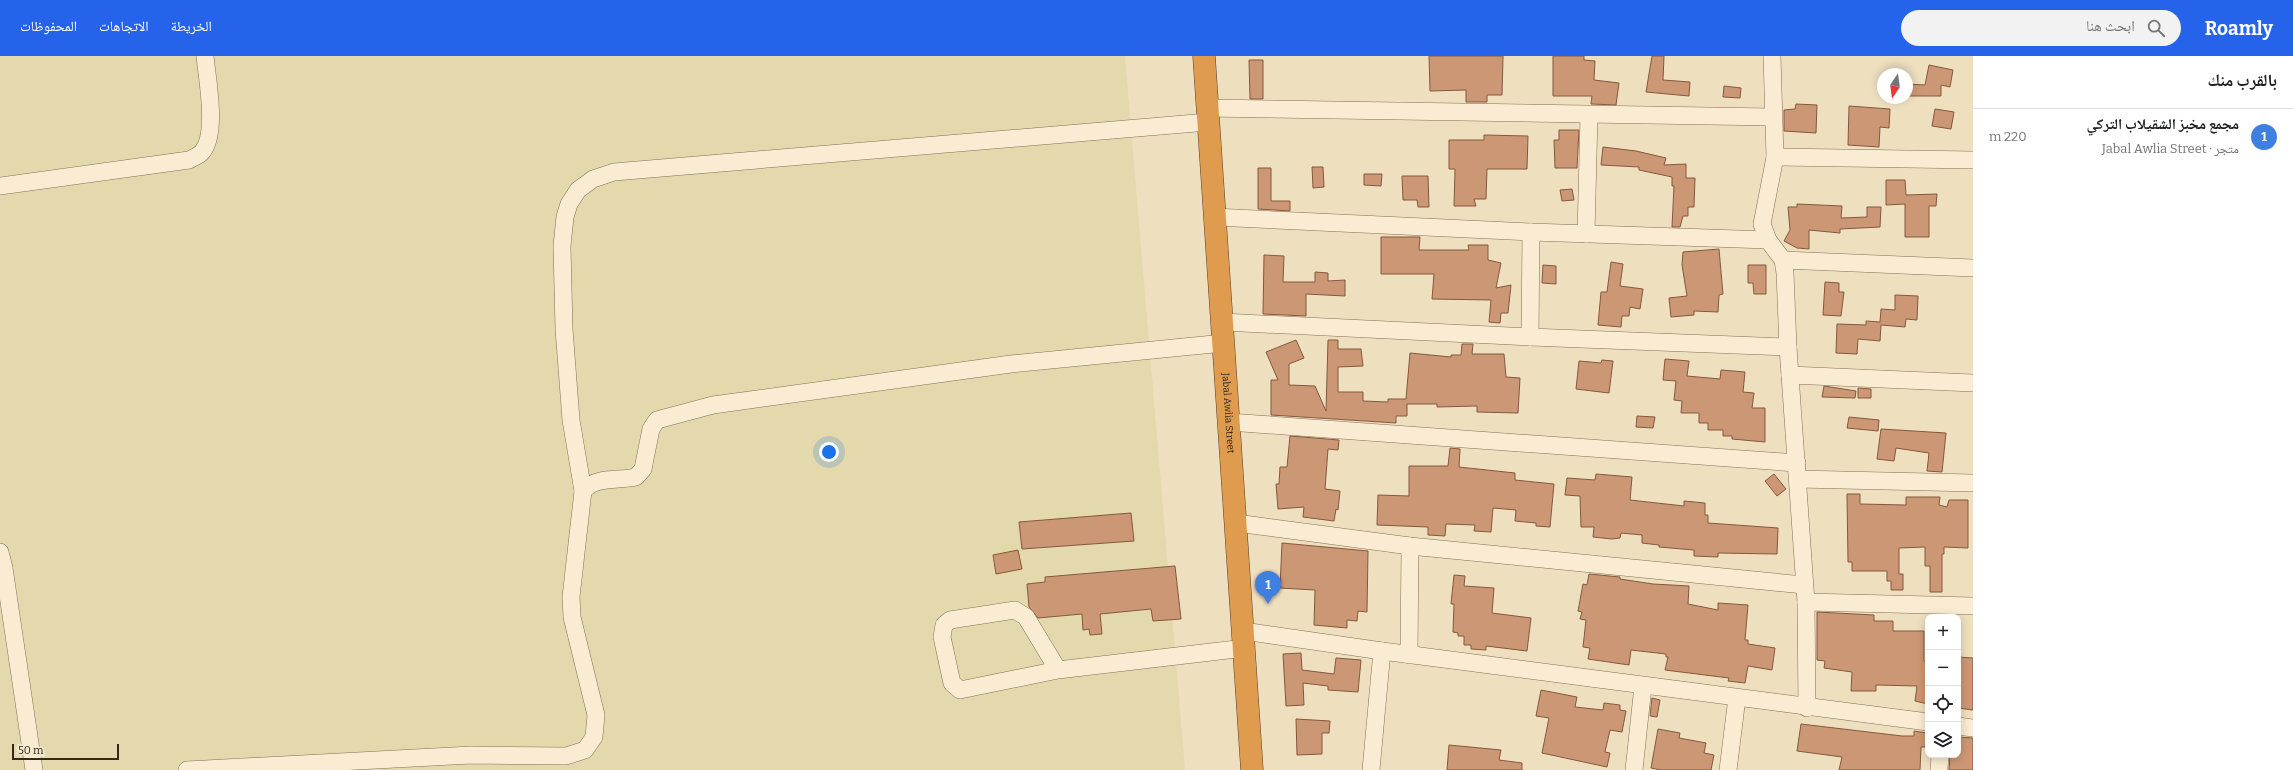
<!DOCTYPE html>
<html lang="ar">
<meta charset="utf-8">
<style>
:root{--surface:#fff;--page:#f2f2f2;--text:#202124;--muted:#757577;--line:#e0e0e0;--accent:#2563eb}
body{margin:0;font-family:Bitter,"Noto Naskh Arabic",serif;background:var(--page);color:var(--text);direction:rtl}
.controls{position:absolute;right:12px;bottom:12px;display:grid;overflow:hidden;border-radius:8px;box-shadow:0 2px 10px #0003}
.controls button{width:36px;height:36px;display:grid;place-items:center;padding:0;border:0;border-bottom:1px solid var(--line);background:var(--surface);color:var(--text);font:20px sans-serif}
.compass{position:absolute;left:1877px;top:12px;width:36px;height:36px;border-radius:50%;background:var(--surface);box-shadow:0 2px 10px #0003;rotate:193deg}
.scale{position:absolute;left:12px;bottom:10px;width:107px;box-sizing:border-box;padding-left:4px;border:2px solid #36281c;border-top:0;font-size:11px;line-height:14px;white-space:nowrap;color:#36281c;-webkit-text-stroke:3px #f5e9ce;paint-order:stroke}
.you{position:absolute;left:829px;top:396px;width:14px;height:14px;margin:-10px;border:3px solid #fff;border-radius:50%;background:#1a73e8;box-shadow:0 0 0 6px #1a73e833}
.badge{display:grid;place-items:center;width:26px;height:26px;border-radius:50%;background:var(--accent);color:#fff;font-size:13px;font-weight:700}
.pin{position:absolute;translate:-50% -33px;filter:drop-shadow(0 1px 2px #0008)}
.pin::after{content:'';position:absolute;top:21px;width:14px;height:12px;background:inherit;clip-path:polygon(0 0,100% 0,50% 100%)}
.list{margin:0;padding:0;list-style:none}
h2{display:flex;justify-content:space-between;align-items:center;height:52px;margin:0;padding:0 16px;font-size:17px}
h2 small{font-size:13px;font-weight:400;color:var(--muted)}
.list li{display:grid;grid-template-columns:26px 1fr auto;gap:12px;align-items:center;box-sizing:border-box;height:56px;padding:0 16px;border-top:1px solid var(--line)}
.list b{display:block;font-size:15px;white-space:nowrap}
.list p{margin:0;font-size:13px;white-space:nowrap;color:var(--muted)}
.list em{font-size:13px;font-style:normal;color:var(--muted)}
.icon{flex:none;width:22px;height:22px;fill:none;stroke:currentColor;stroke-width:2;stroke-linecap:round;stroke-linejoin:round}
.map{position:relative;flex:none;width:1973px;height:714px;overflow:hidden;direction:ltr}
header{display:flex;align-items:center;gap:24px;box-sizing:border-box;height:56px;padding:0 20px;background:var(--accent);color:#fff}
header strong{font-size:19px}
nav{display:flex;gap:22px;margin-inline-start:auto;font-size:14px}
.search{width:280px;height:36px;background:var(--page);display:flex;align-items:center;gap:10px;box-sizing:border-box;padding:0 14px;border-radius:22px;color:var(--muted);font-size:15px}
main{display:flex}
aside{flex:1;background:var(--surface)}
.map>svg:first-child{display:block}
.farmland{fill:#e3d9ac}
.building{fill:#cc9774;stroke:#85583d}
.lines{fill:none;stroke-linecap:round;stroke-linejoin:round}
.street-casing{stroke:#866f57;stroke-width:18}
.highway-casing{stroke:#543e2c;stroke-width:23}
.street{stroke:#f9ecd2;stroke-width:17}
.highway{stroke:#df9c4e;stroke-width:22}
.labels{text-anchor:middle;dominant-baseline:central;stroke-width:3;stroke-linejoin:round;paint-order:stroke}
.street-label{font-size:10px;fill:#36281c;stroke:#f5e9ce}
</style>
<header>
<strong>Roamly</strong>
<div class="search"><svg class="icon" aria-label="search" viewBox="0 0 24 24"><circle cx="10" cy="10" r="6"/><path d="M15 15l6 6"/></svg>ابحث هنا</div>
<nav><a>الخريطة</a><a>الاتجاهات</a><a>المحفوظات</a></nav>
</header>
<main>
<aside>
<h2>بالقرب منك<small></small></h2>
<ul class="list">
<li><span class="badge" style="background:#3f7fe0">1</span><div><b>مجمع مخبز الشقيلاب التركي</b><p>متجر · Jabal Awlia Street</p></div><em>220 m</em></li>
</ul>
</aside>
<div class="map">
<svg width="1973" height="714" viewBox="0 0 1973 714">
<rect width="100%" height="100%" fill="#eedfbf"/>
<path class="farmland" d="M 0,0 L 1125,0 L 1185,714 L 0,714 Z"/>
<g class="building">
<path d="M 1429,0 L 1503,0 L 1502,39 L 1487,39 L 1487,46 L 1466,46 L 1466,34 L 1430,35 Z"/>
<path d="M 1553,0 L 1584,0 L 1584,4 L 1595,5 L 1594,24 L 1619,27 L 1616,49 L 1591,48 L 1592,40 L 1553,40 Z"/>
<path d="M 1652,0 L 1664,0 L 1663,24 L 1690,26 L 1689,40 L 1646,36 Z"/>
<path d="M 1249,4 L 1263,4 L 1263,43 L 1250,43 Z"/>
<path d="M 1929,9 L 1953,14 L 1950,31 L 1941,29 L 1941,40 L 1907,40 L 1907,28 L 1925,29 Z"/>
<path d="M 1724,30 L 1741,32 L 1740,42 L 1723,41 Z"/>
<path d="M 1796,48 L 1817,49 L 1816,77 L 1784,75 L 1784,54 L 1795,53 Z"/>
<path d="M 1849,50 L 1890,53 L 1889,72 L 1880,71 L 1879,91 L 1848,89 Z"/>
<path d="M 1935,53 L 1954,56 L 1951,73 L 1932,70 Z"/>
<path d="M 1559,74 L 1579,74 L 1577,112 L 1555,112 L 1554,84 L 1559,84 Z"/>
<path d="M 1484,79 L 1528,80 L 1527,113 L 1487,113 L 1486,143 L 1474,143 L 1476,150 L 1454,150 L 1455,113 L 1449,113 L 1449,84 L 1484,84 Z"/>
<path d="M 1603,91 L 1636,95 L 1666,102 L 1664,109 L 1686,108 L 1686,122 L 1695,122 L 1694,151 L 1688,151 L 1688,160 L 1683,160 L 1680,171 L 1672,171 L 1674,130 L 1672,130 L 1672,121 L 1639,114 L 1639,111 L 1601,109 Z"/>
<path d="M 1312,111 L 1323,111 L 1324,131 L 1313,132 Z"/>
<path d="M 1258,112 L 1271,112 L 1271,145 L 1290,145 L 1290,155 L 1258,153 Z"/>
<path d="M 1364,118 L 1382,118 L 1381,130 L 1364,129 Z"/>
<path d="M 1402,120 L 1428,120 L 1429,151 L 1418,151 L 1417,144 L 1403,144 Z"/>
<path d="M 1886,124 L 1905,124 L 1906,139 L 1937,138 L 1936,150 L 1929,150 L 1929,181 L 1905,181 L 1905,148 L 1886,149 Z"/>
<path d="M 1572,133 L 1574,144 L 1562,145 L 1560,134 Z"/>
<path d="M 1797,148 L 1842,150 L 1841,162 L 1867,161 L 1867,151 L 1881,151 L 1880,171 L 1840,173 L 1840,177 L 1809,174 L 1809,193 L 1797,192 L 1784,185 L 1790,174 L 1788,151 L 1797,151 Z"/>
<path d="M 1381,181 L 1420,181 L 1419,194 L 1469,194 L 1468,189 L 1488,189 L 1488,204 L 1501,207 L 1496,232 L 1511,229 L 1508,257 L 1501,257 L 1500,267 L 1489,266 L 1491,244 L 1432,243 L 1434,218 L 1381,218 Z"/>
<path d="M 1719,193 L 1723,238 L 1719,239 L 1718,256 L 1694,255 L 1694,259 L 1671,261 L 1669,242 L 1687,240 L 1682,209 L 1683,196 Z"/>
<path d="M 1264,199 L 1284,200 L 1283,226 L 1315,226 L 1315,216 L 1328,217 L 1328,225 L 1345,224 L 1345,240 L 1306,238 L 1306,260 L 1263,258 Z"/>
<path d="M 1611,206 L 1623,208 L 1620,230 L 1643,233 L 1640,253 L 1630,251 L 1629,260 L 1622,260 L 1621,271 L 1598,269 L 1601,236 L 1607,236 Z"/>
<path d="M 1543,209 L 1556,210 L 1556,228 L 1542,227 Z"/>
<path d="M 1748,209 L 1766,209 L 1766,238 L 1754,238 L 1753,227 L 1748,227 Z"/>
<path d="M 1825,226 L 1839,227 L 1839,236 L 1844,236 L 1841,260 L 1823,259 Z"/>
<path d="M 1895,239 L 1918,240 L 1917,264 L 1906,263 L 1905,271 L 1881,269 L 1880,285 L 1858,283 L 1857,298 L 1836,297 L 1837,268 L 1866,269 L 1866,265 L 1880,266 L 1881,253 L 1895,254 Z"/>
<path d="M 1296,284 L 1304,302 L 1289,308 L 1289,329 L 1315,330 L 1326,355 L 1328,284 L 1338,284 L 1338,293 L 1361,293 L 1363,310 L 1338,311 L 1338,336 L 1363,336 L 1363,345 L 1388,346 L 1388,343 L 1406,343 L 1410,297 L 1451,301 L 1451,299 L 1461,299 L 1462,288 L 1473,288 L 1472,298 L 1504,298 L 1506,321 L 1520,322 L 1518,357 L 1477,356 L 1477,350 L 1437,351 L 1437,348 L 1407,348 L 1407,360 L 1396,360 L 1396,367 L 1271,359 L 1271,324 L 1278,324 L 1266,296 Z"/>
<path d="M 1665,303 L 1689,305 L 1687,320 L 1720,323 L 1721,314 L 1745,316 L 1743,336 L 1754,337 L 1752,352 L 1765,352 L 1765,386 L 1732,383 L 1732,380 L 1723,380 L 1723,374 L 1708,374 L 1708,367 L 1699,367 L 1699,357 L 1681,357 L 1682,345 L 1674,344 L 1676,325 L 1663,324 Z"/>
<path d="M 1602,304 L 1613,305 L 1609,337 L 1576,333 L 1579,305 L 1601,307 Z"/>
<path d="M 1824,330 L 1856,335 L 1855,342 L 1822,341 Z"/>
<path d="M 1858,332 L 1871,333 L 1871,342 L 1858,342 Z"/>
<path d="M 1637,360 L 1655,361 L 1653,372 L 1636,371 Z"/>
<path d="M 1849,361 L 1879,364 L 1878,375 L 1847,372 Z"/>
<path d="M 1881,373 L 1946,377 L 1942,416 L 1927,415 L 1929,397 L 1896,392 L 1894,405 L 1877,403 Z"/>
<path d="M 1290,380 L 1339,384 L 1338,394 L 1328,393 L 1325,433 L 1340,435 L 1338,454 L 1336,453 L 1334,465 L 1303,461 L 1304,451 L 1278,453 L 1276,428 L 1279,428 L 1280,411 L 1287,411 Z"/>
<path d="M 1450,392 L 1460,393 L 1459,411 L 1515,417 L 1515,424 L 1554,428 L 1550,471 L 1536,470 L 1536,467 L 1515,465 L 1516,454 L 1493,452 L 1491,476 L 1474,475 L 1475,469 L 1446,468 L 1445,480 L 1428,479 L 1428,471 L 1377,469 L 1378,439 L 1409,440 L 1409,410 L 1448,410 Z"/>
<path d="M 1596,418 L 1632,421 L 1630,444 L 1684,450 L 1684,445 L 1705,447 L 1705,459 L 1708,459 L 1708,467 L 1778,472 L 1777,498 L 1718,497 L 1718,501 L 1694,500 L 1694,494 L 1659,491 L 1659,489 L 1642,487 L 1642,479 L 1621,477 L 1620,482 L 1612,483 L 1593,481 L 1594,471 L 1581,471 L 1580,440 L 1565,439 L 1567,422 L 1595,424 Z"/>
<path d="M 1774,418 L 1786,433 L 1777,440 L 1765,425 Z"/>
<path d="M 1847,438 L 1860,438 L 1860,448 L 1906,449 L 1906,441 L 1940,441 L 1939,449 L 1947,451 L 1949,444 L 1968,444 L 1968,492 L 1944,491 L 1944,498 L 1942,498 L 1942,536 L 1930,536 L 1930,510 L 1925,510 L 1925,491 L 1899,492 L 1899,518 L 1903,518 L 1903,534 L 1891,534 L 1891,525 L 1887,525 L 1887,515 L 1852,515 L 1852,506 L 1848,506 Z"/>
<path d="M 1131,457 L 1134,485 L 1022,493 L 1019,466 Z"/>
<path d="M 1282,487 L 1368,495 L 1367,556 L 1358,555 L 1357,565 L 1347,564 L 1347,572 L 1314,569 L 1315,534 L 1280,532 Z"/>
<path d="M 1018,494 L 1022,513 L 996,518 L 993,499 Z"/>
<path d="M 1175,510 L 1181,563 L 1153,565 L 1151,553 L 1100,558 L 1102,578 L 1090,579 L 1089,573 L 1083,574 L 1082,558 L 1038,562 L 1029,551 L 1027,528 L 1045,526 L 1045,521 Z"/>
<path d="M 1589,518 L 1620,521 L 1620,523 L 1653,528 L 1689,530 L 1688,548 L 1718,554 L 1718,547 L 1748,549 L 1745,584 L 1748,584 L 1748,588 L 1775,592 L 1772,614 L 1748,610 L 1745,627 L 1728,625 L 1729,622 L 1665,614 L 1668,601 L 1666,601 L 1666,598 L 1631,594 L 1629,609 L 1588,603 L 1590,592 L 1583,591 L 1586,564 L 1580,563 L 1582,556 L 1578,555 L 1583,528 L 1587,529 Z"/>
<path d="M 1454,519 L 1465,520 L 1464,530 L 1494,532 L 1492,557 L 1531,562 L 1527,595 L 1486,590 L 1486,594 L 1471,593 L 1471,589 L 1464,589 L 1464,580 L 1458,580 L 1458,577 L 1453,576 L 1454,548 L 1451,548 Z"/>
<path d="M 1817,556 L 1874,559 L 1874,565 L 1893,565 L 1893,575 L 1924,575 L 1924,605 L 1928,605 L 1928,648 L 1915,645 L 1917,630 L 1876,629 L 1876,635 L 1851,635 L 1852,616 L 1824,612 L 1825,605 L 1817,604 Z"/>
<path d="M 1301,597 L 1302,614 L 1334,618 L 1336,602 L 1361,604 L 1358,636 L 1328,634 L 1328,630 L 1303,627 L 1304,649 L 1286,650 L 1283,598 Z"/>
<path d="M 1958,601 L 1973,602 L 1973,654 L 1958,652 Z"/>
<path d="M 1541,634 L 1577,641 L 1575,651 L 1603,654 L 1604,647 L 1620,649 L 1620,654 L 1626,655 L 1622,676 L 1610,674 L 1605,696 L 1610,697 L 1607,711 L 1542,697 L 1549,662 L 1536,660 Z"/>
<path d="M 1652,642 L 1660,644 L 1657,661 L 1650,660 Z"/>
<path d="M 1296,663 L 1330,665 L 1329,677 L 1322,677 L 1322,698 L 1297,699 Z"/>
<path d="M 1801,668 L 1902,680 L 1914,680 L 1914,675 L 1927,677 L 1925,691 L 1921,691 L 1920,714 L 1839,714 L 1842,701 L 1797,695 Z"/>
<path d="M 1658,673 L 1680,677 L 1679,682 L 1706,687 L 1704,697 L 1714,699 L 1711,714 L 1661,714 L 1651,712 Z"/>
<path d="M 1958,681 L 1973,682 L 1973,714 L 1949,714 L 1950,699 L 1958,699 Z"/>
<path d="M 1449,689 L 1501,694 L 1499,704 L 1522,707 L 1522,714 L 1447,714 Z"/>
</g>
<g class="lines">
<g class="street-casing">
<g id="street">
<path d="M 1772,0 L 1775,101 L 1762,168 L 1768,184 L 1783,204 L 1785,217 L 1788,291 L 1806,546 L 1807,652"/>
<path d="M 1207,52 L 1772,61"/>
<path d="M 1775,101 L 1973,104"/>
<path d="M 0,130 L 189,104 C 193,102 197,100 200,98 C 219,82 207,23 205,0"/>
<path d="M 1214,161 L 1531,176 L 1768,184"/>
<path d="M 1586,178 L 1589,60"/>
<path d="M 1783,204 L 1973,212"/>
<path d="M 1222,266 L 1530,281 L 1788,291"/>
<path d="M 1530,281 L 1531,176"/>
<path d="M 1790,319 L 1973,327"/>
<path d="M 1229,366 L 1797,407"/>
<path d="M 1798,423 L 1973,427"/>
<path d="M 583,435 C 596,420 617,425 636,421 L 643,413 L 651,373 L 657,364 L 713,349 L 1011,308 L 1224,287"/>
<path d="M 1236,467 L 1410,490 L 1804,529"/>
<path d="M 0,496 L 4,512 L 34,714"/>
<path d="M 1806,546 L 1973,550"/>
<path d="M 1243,575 L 1382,595 L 1928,666"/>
<path d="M 1409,599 L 1410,490"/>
<path d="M 1058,614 L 1026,561 L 1015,554 L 950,564 L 944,569 L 942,581 L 952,627 L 960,634 L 1058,614 L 1245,592"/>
<path d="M 1958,670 L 1973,672"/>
<path d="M 187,714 L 471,699 L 566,700 L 585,694 L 594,681 L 596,659 L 572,561 L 571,541 L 583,435 L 571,364 L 564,273 L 562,190 L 565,161 L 569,148 L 578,134 L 593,123 L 614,116 L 1208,66"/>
<path d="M 1371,714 L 1382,595"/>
<path d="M 1634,714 L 1643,630"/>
<path d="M 1728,714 L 1737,642"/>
<path d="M 1939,714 L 1940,699"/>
</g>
</g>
<g class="highway-casing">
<g id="highway">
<path id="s1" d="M 1204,0 L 1252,714"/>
</g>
</g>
<use href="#street" class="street"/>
<use href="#highway" class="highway"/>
</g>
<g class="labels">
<g class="street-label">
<text stroke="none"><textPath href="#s1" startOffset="358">Jabal Awlia Street</textPath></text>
</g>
</g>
</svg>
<div class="controls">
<button>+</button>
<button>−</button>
<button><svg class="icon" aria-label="locate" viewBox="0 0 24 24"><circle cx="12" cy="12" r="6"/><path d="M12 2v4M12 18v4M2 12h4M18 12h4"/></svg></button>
<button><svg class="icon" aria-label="layers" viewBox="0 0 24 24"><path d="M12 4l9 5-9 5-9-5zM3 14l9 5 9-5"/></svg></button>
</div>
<svg class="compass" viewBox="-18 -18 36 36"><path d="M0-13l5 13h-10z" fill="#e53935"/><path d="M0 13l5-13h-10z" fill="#757577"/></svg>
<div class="scale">50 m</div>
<div class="you"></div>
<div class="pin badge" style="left:1268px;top:548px;background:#3f7fe0">1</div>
</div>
</main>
